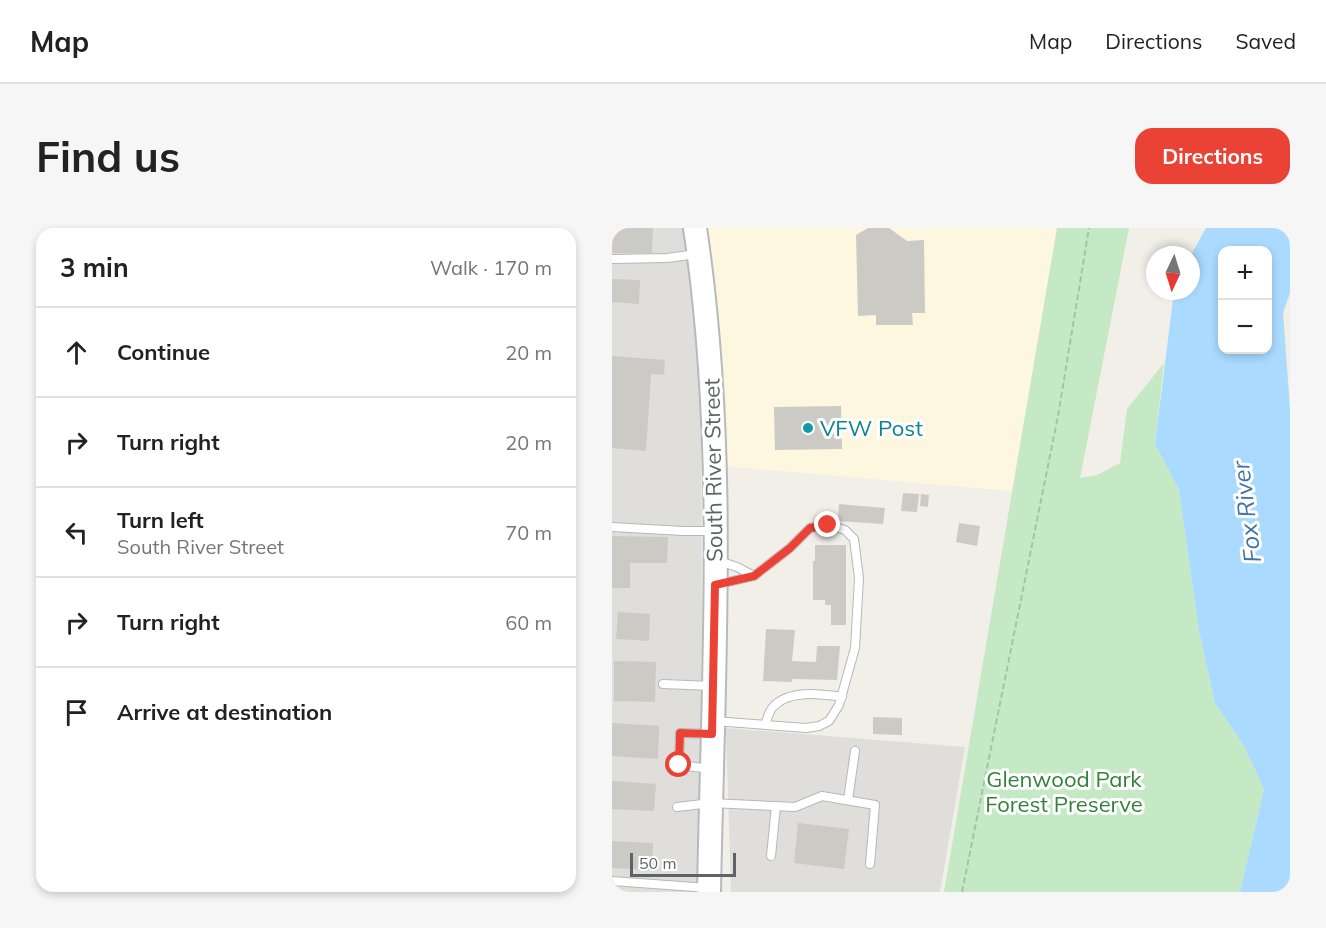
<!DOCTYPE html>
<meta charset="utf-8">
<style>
:root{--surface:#fff;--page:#f6f6f6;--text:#222;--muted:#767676;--line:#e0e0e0;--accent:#ea4335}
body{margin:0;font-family:Mulish,sans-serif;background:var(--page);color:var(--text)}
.controls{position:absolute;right:18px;top:18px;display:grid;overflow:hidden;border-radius:12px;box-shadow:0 3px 9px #0003}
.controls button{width:54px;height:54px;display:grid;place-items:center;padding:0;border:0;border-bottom:2px solid var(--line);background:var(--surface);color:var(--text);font:30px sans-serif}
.compass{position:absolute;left:534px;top:18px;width:54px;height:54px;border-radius:50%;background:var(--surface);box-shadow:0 3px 9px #0003;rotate:184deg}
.scale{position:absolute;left:18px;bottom:15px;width:106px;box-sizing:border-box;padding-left:6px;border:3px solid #5f6368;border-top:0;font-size:16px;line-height:21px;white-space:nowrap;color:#5f6368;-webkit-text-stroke:4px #fff;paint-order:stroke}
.stop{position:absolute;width:18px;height:18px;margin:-14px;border:4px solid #ea4335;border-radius:50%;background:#fff}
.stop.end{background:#ea4335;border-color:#fff;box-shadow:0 2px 6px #0008}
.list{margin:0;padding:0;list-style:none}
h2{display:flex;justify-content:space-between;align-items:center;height:78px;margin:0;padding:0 24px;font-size:26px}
h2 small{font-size:20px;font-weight:400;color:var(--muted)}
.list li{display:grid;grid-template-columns:39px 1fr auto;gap:18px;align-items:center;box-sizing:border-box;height:90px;padding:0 24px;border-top:2px solid var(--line)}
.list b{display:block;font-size:22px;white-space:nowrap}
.list p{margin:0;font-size:20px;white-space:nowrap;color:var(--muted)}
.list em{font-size:20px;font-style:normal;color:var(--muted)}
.icon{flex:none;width:33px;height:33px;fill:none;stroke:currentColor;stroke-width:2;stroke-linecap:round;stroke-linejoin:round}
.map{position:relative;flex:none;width:678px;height:664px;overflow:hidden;border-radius:18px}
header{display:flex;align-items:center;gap:36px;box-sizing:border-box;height:84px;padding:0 30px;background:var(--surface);border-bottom:2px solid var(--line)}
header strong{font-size:28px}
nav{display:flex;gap:33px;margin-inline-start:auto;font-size:21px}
.intro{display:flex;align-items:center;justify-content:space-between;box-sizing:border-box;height:144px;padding:0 36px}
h1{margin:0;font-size:42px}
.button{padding:15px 27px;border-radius:18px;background:var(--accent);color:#fff;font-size:21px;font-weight:700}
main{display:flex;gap:36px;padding:0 36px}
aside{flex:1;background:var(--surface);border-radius:18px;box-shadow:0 3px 9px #0003}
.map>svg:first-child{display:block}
.commercial{fill:#fef7e0}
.industrial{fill:#e0deda}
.green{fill:#c5e8c5}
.water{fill:#aadaff;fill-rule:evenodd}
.building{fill:#cccac5}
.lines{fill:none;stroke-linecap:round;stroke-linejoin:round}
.service-casing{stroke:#b5b8bc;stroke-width:10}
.secondary-casing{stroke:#b6babf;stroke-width:26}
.path{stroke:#9cc7a9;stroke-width:2;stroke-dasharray:6 3;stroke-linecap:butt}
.service{stroke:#fff;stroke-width:8}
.secondary{stroke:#fff;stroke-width:22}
.route{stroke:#ea4335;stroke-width:8}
.culture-dot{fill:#0f9aa8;stroke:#fff;stroke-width:2}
.labels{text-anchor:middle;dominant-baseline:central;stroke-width:6;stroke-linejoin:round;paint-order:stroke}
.culture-label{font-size:22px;fill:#0d838f;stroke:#fff;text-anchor:start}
.street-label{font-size:22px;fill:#5f6368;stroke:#fff}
.park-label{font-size:22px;fill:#348238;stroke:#fff}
.water-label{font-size:24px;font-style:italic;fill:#4174aa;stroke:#fff}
</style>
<header>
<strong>Map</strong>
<nav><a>Map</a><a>Directions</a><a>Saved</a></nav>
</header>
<div class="intro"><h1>Find us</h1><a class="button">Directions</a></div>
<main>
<aside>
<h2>3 min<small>Walk · 170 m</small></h2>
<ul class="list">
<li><svg class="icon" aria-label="ahead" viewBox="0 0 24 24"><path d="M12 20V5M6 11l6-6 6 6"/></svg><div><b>Continue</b></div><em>20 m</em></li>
<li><svg class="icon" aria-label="right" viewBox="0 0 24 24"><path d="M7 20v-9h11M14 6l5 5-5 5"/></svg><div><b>Turn right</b></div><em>20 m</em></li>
<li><svg class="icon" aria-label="left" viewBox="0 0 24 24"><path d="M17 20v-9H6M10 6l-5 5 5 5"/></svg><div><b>Turn left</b><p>South River Street</p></div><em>70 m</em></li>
<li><svg class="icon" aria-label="right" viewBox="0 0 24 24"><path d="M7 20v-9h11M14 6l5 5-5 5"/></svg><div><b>Turn right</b></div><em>60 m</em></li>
<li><svg class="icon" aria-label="arrive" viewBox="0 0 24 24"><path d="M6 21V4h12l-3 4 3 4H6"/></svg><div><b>Arrive at destination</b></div></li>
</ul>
</aside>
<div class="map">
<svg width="678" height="664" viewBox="0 0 678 664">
<rect width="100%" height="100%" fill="#f1efe8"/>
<path class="commercial" d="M 89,0 L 445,0 L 400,263 L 110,238 Z"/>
<g class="industrial">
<path d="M 0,0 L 74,0 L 78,23 L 89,202 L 90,395 L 87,664 L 0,664 Z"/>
<path d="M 114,500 L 353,519 L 328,664 L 119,664 Z"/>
</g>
<path class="green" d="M 445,0 L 517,0 L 468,250 L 485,247 L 508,235 L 515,181 L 552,135 L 543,216 L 567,262 L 587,403 L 603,475 L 632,518 L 652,561 L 628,664 L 332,664 Z"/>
<path class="water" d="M 594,0 L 678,0 L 678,65 L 671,85 L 678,181 L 678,664 L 628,664 L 652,561 L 632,518 L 603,475 L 587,403 L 567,262 L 543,216 L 562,63 L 579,63 L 579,27 ZM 610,22 L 656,22 L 656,122 L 610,122 Z"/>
<g class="building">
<path d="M 0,0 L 41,0 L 40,25 L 0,25 Z"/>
<path d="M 256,0 L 277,0 L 295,13 L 312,12 L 313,85 L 300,85 L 301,97 L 264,97 L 264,87 L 246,88 L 244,7 Z"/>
<path d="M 0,51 L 28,52 L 27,76 L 0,74 Z"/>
<path d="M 0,128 L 53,132 L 52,147 L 39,146 L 34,223 L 0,220 Z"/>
<path d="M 229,178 L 230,221 L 163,222 L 162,179 Z"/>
<path d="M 291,265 L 307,266 L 305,284 L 289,283 Z"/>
<path d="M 309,266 L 317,267 L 316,279 L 308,278 Z"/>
<path d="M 227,276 L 273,280 L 271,296 L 226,293 Z"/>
<path d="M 347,295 L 368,298 L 365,318 L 344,314 Z"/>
<path d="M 0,308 L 56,309 L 55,335 L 18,335 L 18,360 L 0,360 Z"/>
<path d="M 203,317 L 234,317 L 234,397 L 219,397 L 219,377 L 213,377 L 213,372 L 201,372 L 201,333 L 203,333 Z"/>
<path d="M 6,384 L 38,386 L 37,413 L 4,411 Z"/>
<path d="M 154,401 L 183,402 L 180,433 L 204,434 L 205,418 L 228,418 L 225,452 L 180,451 L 180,454 L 151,453 Z"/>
<path d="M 2,433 L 44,434 L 43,474 L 2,473 Z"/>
<path d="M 261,489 L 290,490 L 290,507 L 261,506 Z"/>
<path d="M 0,495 L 47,498 L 46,531 L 0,528 Z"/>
<path d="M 0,553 L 44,556 L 42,583 L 0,581 Z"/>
<path d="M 186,595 L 237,601 L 232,641 L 182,635 Z"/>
<path d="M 0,613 L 41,615 L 40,642 L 0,640 Z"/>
</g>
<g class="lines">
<g class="service-casing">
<g id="service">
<path d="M 0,31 L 55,30 L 85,26"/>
<path d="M 0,299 L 71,303 L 101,303"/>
<path d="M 107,333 L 125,339 L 142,348"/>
<path d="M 51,456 L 100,458"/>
<path d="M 102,493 L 194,500 L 207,498 L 217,493 L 227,477 L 243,420 L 247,350 L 242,311 L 233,302 L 216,297 L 198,300 L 178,320 L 142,348 L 107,356"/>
<path d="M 153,497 C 155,492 157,483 161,479 C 177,461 209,466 230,469"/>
<path d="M 99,541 L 67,537 L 68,505 L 99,506"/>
<path d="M 236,572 L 243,523"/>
<path d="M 65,579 L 99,575 L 183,579 L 210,568 L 263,577 L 258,636"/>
<path d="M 159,628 L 164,578"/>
<path d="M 0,653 L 96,660"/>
</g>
</g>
<g class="secondary-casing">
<path id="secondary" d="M 83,0 C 116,219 101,443 97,664"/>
</g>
<path class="path" d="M 350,664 L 446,188 L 477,0"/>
<use href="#service" class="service"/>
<use href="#secondary" class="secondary"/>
</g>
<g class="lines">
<path class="route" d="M 67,537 L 68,505 L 100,506 L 103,357 L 142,348 L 178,320 L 198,300 L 216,297"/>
</g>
<circle class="culture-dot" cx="196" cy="200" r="6"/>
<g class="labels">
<g class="culture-label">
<text x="208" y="200">VFW Post</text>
</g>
<g class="street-label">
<text transform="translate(101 242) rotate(-91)">South River Street</text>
</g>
<g class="park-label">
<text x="452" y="551">Glenwood Park<tspan x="452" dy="25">Forest Preserve</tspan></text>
</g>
<g class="water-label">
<text transform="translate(634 284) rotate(-97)">Fox River</text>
</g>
</g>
</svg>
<div class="controls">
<button>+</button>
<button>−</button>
</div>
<svg class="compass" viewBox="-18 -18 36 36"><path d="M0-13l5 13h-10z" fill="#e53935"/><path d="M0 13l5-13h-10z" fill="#767676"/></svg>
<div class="scale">50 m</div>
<div class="stop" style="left:67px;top:537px"></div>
<div class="stop end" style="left:216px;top:297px"></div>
</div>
</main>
